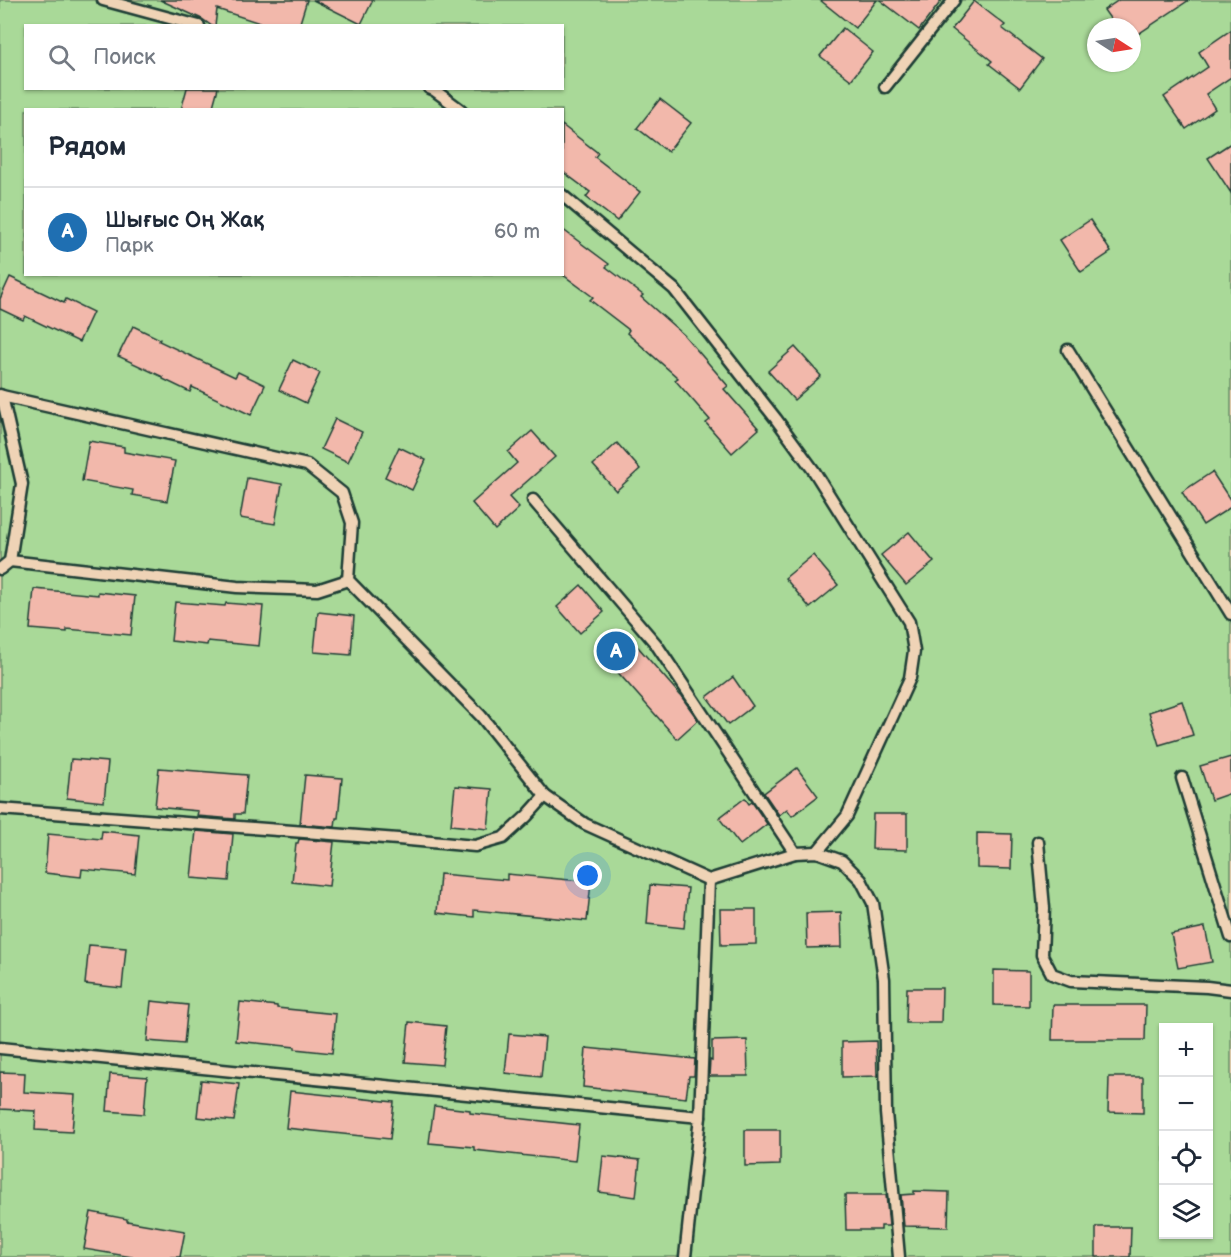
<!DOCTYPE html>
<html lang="ru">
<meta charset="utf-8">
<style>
:root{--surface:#fff;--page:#f2f2f3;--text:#1f2937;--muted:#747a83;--line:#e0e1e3;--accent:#1f6fb2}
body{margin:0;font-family:"Balsamiq Sans",sans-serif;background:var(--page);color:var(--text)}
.controls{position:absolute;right:18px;bottom:18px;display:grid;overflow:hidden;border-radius:0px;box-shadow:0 2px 4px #0004}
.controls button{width:54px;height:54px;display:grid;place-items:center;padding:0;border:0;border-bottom:2px solid var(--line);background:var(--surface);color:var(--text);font:30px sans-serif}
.compass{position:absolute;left:1087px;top:18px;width:54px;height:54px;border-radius:50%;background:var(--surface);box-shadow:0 2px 4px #0004;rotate:102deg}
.you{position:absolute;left:588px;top:876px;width:21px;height:21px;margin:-15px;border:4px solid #fff;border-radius:50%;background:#1a73e8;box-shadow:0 0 0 9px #1a73e833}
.badge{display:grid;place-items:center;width:39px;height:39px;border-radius:50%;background:var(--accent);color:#fff;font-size:20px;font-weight:700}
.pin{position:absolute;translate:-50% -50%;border:3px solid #fff;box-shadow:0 2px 6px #0006}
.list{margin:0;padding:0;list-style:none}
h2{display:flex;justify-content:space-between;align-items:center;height:78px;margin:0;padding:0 24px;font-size:26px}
h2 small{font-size:20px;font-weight:400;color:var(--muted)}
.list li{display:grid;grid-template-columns:39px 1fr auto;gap:18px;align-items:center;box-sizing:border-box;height:90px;padding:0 24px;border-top:2px solid var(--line)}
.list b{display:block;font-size:22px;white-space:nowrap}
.list p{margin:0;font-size:20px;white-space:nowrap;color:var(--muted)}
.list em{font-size:20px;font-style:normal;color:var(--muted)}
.icon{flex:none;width:33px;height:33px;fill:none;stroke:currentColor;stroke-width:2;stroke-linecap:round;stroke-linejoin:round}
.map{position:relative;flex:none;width:1231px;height:1257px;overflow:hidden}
.search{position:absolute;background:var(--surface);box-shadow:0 2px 4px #0004;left:24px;top:24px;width:540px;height:66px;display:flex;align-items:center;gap:15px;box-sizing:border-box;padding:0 21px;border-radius:0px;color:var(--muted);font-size:22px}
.panel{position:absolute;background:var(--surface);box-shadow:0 2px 4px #0004;left:24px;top:108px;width:540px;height:168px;border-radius:0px}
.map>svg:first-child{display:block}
.green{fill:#a9d998;stroke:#648b66;stroke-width:1.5;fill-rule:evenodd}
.building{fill:#f2b8ab;stroke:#1f3d34;stroke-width:1.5}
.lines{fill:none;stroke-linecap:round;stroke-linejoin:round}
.service-casing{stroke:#1f3d34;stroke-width:15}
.service{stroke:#efd3b6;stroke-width:10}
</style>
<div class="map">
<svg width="1231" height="1257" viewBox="0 0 1231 1257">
<rect width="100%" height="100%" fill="#efd3b6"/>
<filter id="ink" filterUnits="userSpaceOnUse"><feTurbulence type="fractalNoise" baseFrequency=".0167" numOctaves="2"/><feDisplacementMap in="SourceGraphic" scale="12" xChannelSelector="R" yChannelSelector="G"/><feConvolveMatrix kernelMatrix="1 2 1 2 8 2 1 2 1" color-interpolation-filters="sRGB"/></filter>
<g filter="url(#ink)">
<path class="green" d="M 0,0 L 1231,0 L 1231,1257 L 0,1257 ZM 26,26 L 562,26 L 562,88 L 26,88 ZM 1096,27 L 1132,27 L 1132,63 L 1096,63 ZM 26,110 L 562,110 L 562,274 L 26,274 ZM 1164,1028 L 1208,1028 L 1208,1234 L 1164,1234 Z"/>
<g class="building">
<path d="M 160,0 L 307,0 L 299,26 L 269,26 L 217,9 L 215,26 L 212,26 L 202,19 Z"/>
<path d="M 313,0 L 373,0 L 361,24 Z"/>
<path d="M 820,0 L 877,0 L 855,28 Z"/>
<path d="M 880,0 L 942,0 L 919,30 Z"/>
<path d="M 1119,0 L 1189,0 L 1132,38 L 1132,27 L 1116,27 L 1104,10 Z"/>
<path d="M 974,1 L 1005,25 L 1002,28 L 1042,59 L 1020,88 L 989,64 L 992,61 L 952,29 Z"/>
<path d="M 843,28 L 873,52 L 851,80 L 820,56 Z"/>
<path d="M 1231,30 L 1231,77 L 1206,94 L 1215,109 L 1186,129 L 1164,97 L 1208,67 L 1199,52 Z"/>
<path d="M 187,88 L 218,88 L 212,110 L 181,110 Z"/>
<path d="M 660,99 L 691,123 L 668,152 L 637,128 Z"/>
<path d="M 562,125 L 598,153 L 595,157 L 640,192 L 617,221 L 586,197 L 590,192 L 562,171 Z"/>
<path d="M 1231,143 L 1231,193 L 1208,158 Z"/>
<path d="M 1090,220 L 1111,252 L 1081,272 L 1060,240 Z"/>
<path d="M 562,229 L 609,264 L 606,267 L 643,295 L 641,297 L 684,335 L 728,386 L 724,389 L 759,429 L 732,453 L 706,423 L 710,420 L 675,380 L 678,378 L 627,333 L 629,330 L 590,300 L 593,297 L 562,274 Z"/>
<path d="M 10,277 L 64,303 L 66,299 L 93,312 L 79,342 L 25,316 L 23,320 L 0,309 L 0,299 Z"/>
<path d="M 133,326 L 160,339 L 159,341 L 235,377 L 238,372 L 265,385 L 251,415 L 192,387 L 190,392 L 163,379 L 163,377 L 118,356 Z"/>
<path d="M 795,347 L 821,376 L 794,400 L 768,371 Z"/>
<path d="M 293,360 L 320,373 L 306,403 L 279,390 Z"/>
<path d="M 335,419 L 362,432 L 348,462 L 321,449 Z"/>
<path d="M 532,431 L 555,457 L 509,497 L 519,508 L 495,530 L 472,503 L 517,463 L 508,452 Z"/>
<path d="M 89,441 L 124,447 L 124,452 L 175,461 L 167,501 L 132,495 L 133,490 L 82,481 Z"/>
<path d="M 617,443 L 640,469 L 616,491 L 593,465 Z"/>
<path d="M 399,447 L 426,460 L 412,490 L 385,477 Z"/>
<path d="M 1212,472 L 1231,501 L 1231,507 L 1203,525 L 1182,492 Z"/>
<path d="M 247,478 L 282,484 L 275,524 L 240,518 Z"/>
<path d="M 909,532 L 934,562 L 906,585 L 881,555 Z"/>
<path d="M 813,555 L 838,585 L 810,608 L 785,578 Z"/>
<path d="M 581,585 L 604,612 L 580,633 L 557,607 Z"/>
<path d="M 34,589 L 98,595 L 98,592 L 135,596 L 131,635 L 67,629 L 67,632 L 30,629 Z"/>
<path d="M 175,602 L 225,606 L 226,603 L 263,606 L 259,646 L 208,641 L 207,645 L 171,641 Z"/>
<path d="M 318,612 L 354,616 L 351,655 L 314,652 Z"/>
<path d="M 638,647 L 681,696 L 698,720 L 677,739 L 614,668 Z"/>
<path d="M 733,677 L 753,706 L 728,725 L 707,697 Z"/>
<path d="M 1182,701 L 1193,735 L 1159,745 L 1149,712 Z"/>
<path d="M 1231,757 L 1231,793 L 1211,800 L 1200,766 Z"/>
<path d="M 71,759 L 108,762 L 104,802 L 67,798 Z"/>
<path d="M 159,768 L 247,775 L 243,814 L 235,814 L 235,819 L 197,816 L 198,811 L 155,807 Z"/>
<path d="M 797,768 L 818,796 L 792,816 L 787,809 L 779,815 L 764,793 Z"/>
<path d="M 305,775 L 342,778 L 338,818 L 336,818 L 335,827 L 300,824 Z"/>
<path d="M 455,786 L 492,789 L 488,829 L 451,825 Z"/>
<path d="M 745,798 L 749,804 L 752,802 L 767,824 L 740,845 L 719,818 Z"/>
<path d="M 873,814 L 907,814 L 907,850 L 872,849 Z"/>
<path d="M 102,831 L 139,835 L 135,874 L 82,869 L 81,877 L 45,873 L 48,834 L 101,839 Z"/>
<path d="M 196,831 L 233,834 L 229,881 L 191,878 Z"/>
<path d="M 977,833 L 1012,834 L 1011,869 L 977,868 Z"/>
<path d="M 299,839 L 334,842 L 329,886 L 292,882 L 296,843 L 298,843 Z"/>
<path d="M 440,874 L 507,880 L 507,874 L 591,882 L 587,921 L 474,910 L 474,917 L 437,913 Z"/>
<path d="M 650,885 L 688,888 L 684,928 L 647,924 Z"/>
<path d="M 720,909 L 756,909 L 756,944 L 721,945 Z"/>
<path d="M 841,912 L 842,947 L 807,948 L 806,913 Z"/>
<path d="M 1205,927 L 1212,962 L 1178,968 L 1171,934 Z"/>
<path d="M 89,945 L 126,948 L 122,988 L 85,984 Z"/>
<path d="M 994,970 L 1029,971 L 1029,1006 L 994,1005 Z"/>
<path d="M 907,988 L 942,988 L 941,1023 L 906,1023 Z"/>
<path d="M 151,1001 L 188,1005 L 184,1044 L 147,1041 Z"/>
<path d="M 240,1002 L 277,1006 L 277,1008 L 336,1014 L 332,1053 L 295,1049 L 295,1047 L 236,1041 Z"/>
<path d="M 1053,1005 L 1146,1005 L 1145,1040 L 1052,1040 Z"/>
<path d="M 409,1022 L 446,1026 L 442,1065 L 405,1062 Z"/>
<path d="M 509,1034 L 545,1037 L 541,1077 L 505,1073 Z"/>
<path d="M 747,1040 L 748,1076 L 709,1076 L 710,1060 L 712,1061 L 712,1041 Z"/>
<path d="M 876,1041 L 877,1076 L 842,1077 L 842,1042 Z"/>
<path d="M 586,1048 L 695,1059 L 694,1076 L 689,1076 L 686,1098 L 583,1087 Z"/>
<path d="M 0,1072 L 25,1073 L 24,1092 L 75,1095 L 72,1132 L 35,1130 L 36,1111 L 0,1109 Z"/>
<path d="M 110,1074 L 147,1077 L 144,1114 L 107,1111 Z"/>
<path d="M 1109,1077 L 1143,1077 L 1143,1113 L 1108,1112 Z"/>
<path d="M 201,1080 L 239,1084 L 234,1121 L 197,1117 Z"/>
<path d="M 290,1091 L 394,1102 L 390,1139 L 286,1128 Z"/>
<path d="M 434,1106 L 470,1110 L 470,1113 L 579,1125 L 575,1161 L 474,1150 L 474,1147 L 429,1143 Z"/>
<path d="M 745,1130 L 780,1130 L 780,1165 L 745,1166 Z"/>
<path d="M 603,1156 L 640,1160 L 636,1197 L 599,1192 Z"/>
<path d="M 914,1191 L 949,1192 L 948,1227 L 904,1226 L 901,1195 L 914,1194 Z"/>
<path d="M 845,1195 L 886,1195 L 889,1226 L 881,1226 L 881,1230 L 846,1230 Z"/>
<path d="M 91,1212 L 127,1219 L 127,1221 L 185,1231 L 180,1257 L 132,1257 L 84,1249 Z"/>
<path d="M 1096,1227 L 1131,1227 L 1130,1257 L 1096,1257 Z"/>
</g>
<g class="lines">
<g class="service-casing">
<g id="service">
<path d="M 103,0 L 199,26"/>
<path d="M 885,87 L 954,0"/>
<path d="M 429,88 L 434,90 L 461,110"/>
<path d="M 562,195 L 674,289 L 776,419 L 814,471 L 909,622 L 914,651 L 910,678 L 847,816 L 817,852"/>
<path d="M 1068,350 L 1231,614"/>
<path d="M 0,395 L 2,396 L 22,484 L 10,561 L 0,569"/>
<path d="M 2,396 L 307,465 L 342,493 L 352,523 L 348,580 L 481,716 L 545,796 L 585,824 L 709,880 L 795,853 L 817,852 L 842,861 L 861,880 L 873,903 L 884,979 L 886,1113 L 899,1257"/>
<path d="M 533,500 L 656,644 L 795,853"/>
<path d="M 10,561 L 237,587 L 317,590 L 348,580"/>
<path d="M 1182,778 L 1231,937"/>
<path d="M 0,809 L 398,839 L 475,846 L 503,838 L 527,816 L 545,796"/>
<path d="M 1038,842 L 1044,908 L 1042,955 L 1052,974 L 1071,981 L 1207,987 L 1231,990"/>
<path d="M 0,1048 L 700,1117 L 685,1257"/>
<path d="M 700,1117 L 709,880"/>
</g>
</g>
<use href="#service" class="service"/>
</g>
</g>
</svg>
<div class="controls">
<button>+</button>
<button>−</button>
<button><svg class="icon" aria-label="locate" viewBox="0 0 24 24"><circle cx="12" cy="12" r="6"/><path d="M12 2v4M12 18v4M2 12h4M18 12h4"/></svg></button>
<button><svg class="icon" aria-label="layers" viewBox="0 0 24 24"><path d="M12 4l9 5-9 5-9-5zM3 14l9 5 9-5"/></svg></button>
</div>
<svg class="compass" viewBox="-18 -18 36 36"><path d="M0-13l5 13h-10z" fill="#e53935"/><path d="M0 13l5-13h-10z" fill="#747a83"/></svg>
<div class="you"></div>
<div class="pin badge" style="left:616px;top:651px">A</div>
<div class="search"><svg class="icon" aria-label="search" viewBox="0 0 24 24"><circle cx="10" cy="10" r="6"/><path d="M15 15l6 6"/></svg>Поиск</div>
<section class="panel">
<h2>Рядом<small></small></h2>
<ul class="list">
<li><span class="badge">A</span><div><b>Шығыс Оң Жақ</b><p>Парк</p></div><em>60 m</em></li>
</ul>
</section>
</div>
